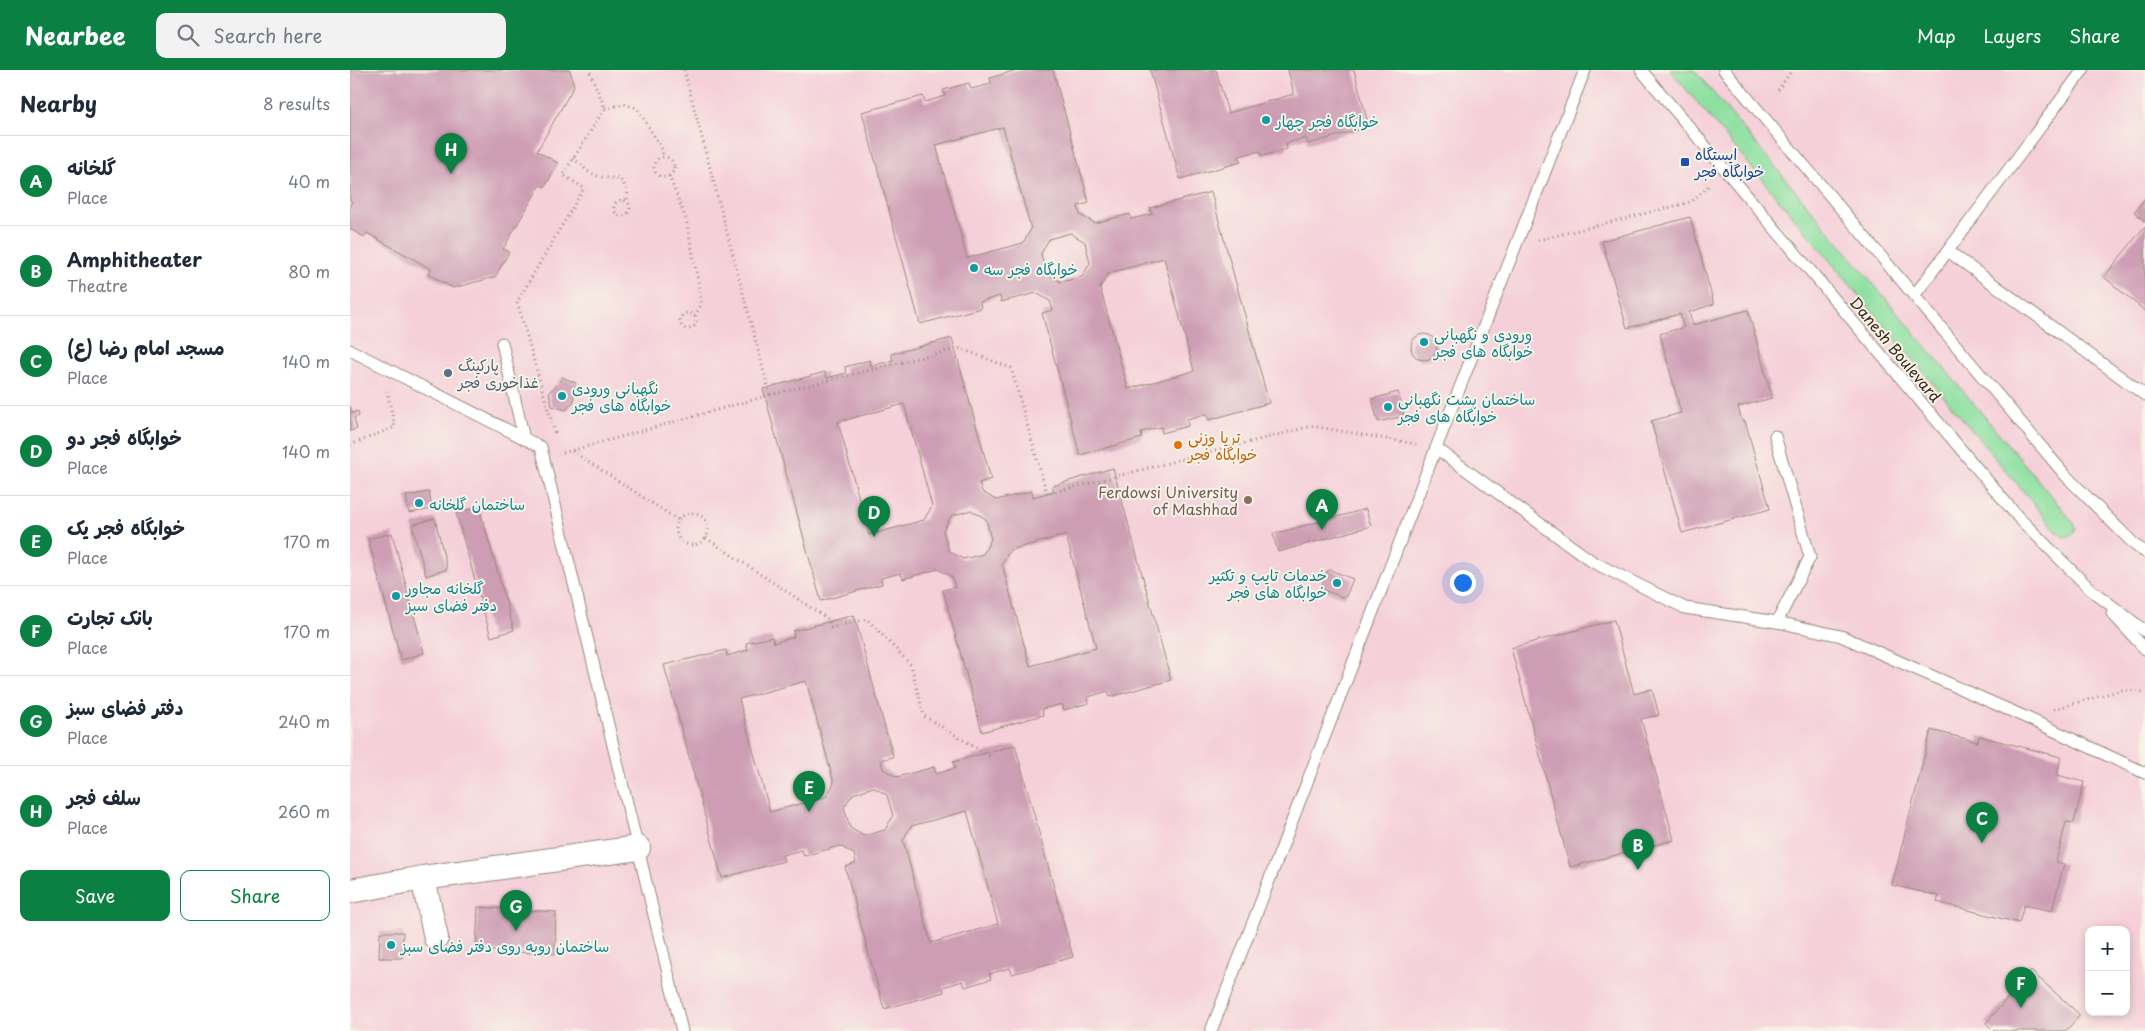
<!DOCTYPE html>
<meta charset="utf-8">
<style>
:root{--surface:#fff;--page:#f2f2f3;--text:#1f2937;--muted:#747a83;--line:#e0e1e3;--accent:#0b8043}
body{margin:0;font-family:"Playpen Sans","Playpen Sans Arabic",sans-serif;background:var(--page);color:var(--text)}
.controls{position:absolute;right:15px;bottom:15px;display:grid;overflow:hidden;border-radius:10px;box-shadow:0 2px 8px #0003}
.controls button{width:45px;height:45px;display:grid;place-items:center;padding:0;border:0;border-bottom:1px solid var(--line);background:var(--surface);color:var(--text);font:25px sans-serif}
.you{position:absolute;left:1112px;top:512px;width:18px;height:18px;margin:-12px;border:4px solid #fff;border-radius:50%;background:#1a73e8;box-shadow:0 0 0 8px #1a73e833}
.badge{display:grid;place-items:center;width:32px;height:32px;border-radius:50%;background:var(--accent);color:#fff;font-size:16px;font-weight:700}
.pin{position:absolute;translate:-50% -41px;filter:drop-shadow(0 1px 2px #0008)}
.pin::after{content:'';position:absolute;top:26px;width:18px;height:15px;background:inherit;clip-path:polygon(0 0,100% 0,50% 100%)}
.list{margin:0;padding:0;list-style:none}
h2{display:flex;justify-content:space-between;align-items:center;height:65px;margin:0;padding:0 20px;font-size:21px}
h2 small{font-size:16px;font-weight:400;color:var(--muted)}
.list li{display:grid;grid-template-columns:32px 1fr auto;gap:15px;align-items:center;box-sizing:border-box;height:90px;padding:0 20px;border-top:1px solid var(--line)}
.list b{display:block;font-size:19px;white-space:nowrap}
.list p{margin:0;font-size:16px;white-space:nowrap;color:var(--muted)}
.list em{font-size:16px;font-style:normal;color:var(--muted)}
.actions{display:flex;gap:10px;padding:15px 20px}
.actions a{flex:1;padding:11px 0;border:1px solid var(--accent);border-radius:10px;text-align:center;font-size:18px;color:var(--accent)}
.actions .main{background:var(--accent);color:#fff}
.icon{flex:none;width:28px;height:28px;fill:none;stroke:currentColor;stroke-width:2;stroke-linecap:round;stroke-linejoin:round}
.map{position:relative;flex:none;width:1795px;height:961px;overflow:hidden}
header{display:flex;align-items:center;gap:30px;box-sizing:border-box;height:70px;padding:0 25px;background:var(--accent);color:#fff}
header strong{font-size:24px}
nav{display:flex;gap:28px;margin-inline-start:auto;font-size:18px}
.search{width:350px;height:45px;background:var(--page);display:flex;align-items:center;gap:12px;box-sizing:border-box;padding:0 18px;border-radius:10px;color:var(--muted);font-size:19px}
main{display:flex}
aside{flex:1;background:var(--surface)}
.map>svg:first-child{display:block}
.built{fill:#f5cfd9;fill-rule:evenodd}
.green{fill:#8ee0a1;stroke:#648560}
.building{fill:#cd9db4;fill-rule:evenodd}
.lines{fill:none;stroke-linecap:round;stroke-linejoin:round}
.lane-casing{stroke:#968977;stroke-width:13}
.street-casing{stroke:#968977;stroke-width:26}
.path{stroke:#968977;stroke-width:3;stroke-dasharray:1 4;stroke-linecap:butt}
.lane{stroke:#fff;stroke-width:11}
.street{stroke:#fff;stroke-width:24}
.culture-dot{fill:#0f9aa8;stroke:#f7f3e8;stroke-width:2}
.transit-dot{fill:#1a4fb4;stroke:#f7f3e8;stroke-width:2}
.service-dot{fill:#5c6f8a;stroke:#f7f3e8;stroke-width:2}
.food-dot{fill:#e8710a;stroke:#f7f3e8;stroke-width:2}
.education-dot{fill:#8d6e63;stroke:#f7f3e8;stroke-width:2}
.labels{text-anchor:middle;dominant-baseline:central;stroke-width:4;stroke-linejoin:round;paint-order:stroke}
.culture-label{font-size:15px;fill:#0d838f;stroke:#f7f3e8;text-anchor:start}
.transit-label{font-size:15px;fill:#164399;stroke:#f7f3e8;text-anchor:start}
.street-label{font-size:15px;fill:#3b2a1e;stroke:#f7f3e8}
.service-label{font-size:15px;fill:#4e5e75;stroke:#f7f3e8;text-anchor:start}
.food-label{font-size:15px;fill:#c56008;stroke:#f7f3e8;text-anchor:start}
.education-label{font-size:15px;fill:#785e54;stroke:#f7f3e8;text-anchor:end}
</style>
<header>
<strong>Nearbee</strong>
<div class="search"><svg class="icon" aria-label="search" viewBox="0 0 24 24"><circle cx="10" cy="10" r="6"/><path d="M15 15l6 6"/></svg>Search here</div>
<nav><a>Map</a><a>Layers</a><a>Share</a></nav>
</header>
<main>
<aside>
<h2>Nearby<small>8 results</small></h2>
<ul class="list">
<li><span class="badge">A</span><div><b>گلخانه</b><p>Place</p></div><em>40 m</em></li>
<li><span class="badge">B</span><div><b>Amphitheater</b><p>Theatre</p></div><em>80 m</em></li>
<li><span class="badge">C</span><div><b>مسجد امام رضا (ع)</b><p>Place</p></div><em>140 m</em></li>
<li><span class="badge">D</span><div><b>خوابگاه فجر دو</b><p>Place</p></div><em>140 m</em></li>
<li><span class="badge">E</span><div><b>خوابگاه فجر یک</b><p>Place</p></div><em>170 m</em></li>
<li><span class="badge">F</span><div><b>بانک تجارت</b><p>Place</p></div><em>170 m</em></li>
<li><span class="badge">G</span><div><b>دفتر فضای سبز</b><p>Place</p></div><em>240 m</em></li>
<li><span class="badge">H</span><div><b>سلف فجر</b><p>Place</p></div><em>260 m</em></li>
</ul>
<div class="actions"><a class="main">Save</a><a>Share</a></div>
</aside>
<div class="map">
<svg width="1795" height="961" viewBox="0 0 1795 961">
<rect width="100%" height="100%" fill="#f7f3e8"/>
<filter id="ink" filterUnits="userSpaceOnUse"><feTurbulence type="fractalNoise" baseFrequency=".02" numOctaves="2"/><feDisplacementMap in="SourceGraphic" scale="10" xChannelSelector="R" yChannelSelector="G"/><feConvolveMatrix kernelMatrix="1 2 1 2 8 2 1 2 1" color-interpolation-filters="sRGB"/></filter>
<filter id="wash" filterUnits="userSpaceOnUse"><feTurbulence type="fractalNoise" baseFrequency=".0096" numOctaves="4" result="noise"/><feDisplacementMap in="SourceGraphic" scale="20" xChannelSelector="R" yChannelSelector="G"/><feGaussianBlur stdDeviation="1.12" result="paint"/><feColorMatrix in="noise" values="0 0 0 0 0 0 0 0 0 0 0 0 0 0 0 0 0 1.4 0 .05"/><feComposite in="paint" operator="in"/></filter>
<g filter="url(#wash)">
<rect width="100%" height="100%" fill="#f1e8d0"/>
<path class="built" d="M 0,0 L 1795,0 L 1795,961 L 0,961 ZM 1739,860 L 1776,860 L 1776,942 L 1739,942 Z"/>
<path class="green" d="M 1320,0 L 1344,0 L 1723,452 L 1726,458 L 1722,465 L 1714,467 L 1709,464 Z"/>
<g id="blocks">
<g class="building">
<path d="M 0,0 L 220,0 L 224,16 L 187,81 L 208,93 L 195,117 L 190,115 L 153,179 L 159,182 L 145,207 L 103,218 L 78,204 L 81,199 L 17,163 L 14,167 L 0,159 L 0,135 L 2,132 L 0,130 Z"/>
<path d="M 667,0 L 703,0 L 739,133 L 728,136 L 730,145 L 745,153 L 780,144 L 781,149 L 802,144 L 800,138 L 861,122 L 919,333 L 859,350 L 857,344 L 837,349 L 838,356 L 812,363 L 811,357 L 791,362 L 792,368 L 730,385 L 692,243 L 703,240 L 700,231 L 686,223 L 651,232 L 650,226 L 630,232 L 631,238 L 570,254 L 512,42 L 573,26 L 575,32 L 595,26 L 593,20 L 619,13 L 621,19 L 641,14 L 640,8 ZM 653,57 L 681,159 L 673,173 L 617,188 L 586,75 ZM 720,163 L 735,172 L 740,193 L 732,207 L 711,212 L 696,204 L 691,184 L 699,169 ZM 814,188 L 844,301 L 778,319 L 750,217 L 759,203 Z"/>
<path d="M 800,0 L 866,0 L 878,43 L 944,24 L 938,0 L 1004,0 L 1019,57 L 958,74 L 956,68 L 936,73 L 937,79 L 912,86 L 910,81 L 889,86 L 891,92 L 830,109 Z"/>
<path d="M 1795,128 L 1795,151 L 1784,142 Z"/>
<path d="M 1340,147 L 1364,234 L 1339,242 L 1343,255 L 1398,240 L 1422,328 L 1388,337 L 1392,351 L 1395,351 L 1420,439 L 1332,463 L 1301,351 L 1331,343 L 1310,264 L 1334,257 L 1330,244 L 1277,258 L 1252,171 Z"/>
<path d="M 1795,156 L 1795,241 L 1754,207 Z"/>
<circle cx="1074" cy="277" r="13"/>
<path d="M 602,268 L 641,409 L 629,413 L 632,422 L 646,430 L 682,421 L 683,427 L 704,421 L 702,416 L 763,398 L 821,610 L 760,627 L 758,621 L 738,627 L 739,633 L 714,640 L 712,634 L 692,639 L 693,645 L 632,662 L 593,520 L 605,517 L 602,507 L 588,499 L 553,509 L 551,503 L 531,508 L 532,514 L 471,531 L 413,319 L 475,302 L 477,308 L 496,303 L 495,297 L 520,290 L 521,296 L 543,290 L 541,284 ZM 554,334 L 582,436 L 574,450 L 519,465 L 488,352 ZM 621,440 L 636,449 L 641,469 L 633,484 L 613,489 L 599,481 L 593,461 L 601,446 ZM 716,465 L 746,578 L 680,596 L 652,494 L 660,480 Z"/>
<path d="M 212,307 L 226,313 L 223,319 L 224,331 L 216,340 L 202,336 L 199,322 L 209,313 Z"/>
<path d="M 1048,322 L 1054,346 L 1028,352 L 1022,329 Z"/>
<path d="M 0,336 L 2,343 L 8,341 L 9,346 L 4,348 L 7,359 L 0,361 Z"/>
<path d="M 79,422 L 82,439 L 59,443 L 56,426 Z"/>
<path d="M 129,437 L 164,560 L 141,567 L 106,443 Z"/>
<path d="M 1016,439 L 1021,456 L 928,482 L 923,464 Z"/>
<path d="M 85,448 L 97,499 L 76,506 L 62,455 Z"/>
<path d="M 42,463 L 74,583 L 51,590 L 18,469 Z"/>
<path d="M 980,500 L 1003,509 L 996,526 L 993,527 L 973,520 L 971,517 L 977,501 Z"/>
<path d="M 504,545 L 543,687 L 531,690 L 533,699 L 547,707 L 584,697 L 586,704 L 605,698 L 603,692 L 665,675 L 723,887 L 662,904 L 660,898 L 639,904 L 641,909 L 615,917 L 613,911 L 593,917 L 594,922 L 534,939 L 495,797 L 506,793 L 504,784 L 490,776 L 454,786 L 452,780 L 432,785 L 434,791 L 372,808 L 314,595 L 376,580 L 377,586 L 398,580 L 396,573 L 422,567 L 424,573 L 444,567 L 443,561 ZM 456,611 L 484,713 L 476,727 L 420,742 L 389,629 ZM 523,717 L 537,725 L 543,746 L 535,760 L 514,766 L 500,758 L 494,737 L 503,724 ZM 617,741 L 648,854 L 581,873 L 553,770 L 561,756 Z"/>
<path d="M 1264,550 L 1284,624 L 1302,619 L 1309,645 L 1291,649 L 1324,770 L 1220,797 L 1161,578 Z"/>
<path d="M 1581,660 L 1628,672 L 1629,666 L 1711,687 L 1707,705 L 1734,712 L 1724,753 L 1716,752 L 1706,792 L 1714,794 L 1702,841 L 1674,835 L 1669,853 L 1587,832 L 1589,826 L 1542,815 Z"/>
<path d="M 128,837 L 206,842 L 205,884 L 126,880 Z"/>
<path d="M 30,862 L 53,862 L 52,888 L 29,888 Z"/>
<path d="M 1681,901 L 1730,945 L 1716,961 L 1644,961 L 1636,953 Z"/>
</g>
</g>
</g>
<g filter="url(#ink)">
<use href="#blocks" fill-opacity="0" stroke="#968977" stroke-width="1"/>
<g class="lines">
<g class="lane-casing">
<g id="lane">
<path d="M 1291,0 L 1668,447 L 1741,520 L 1795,561"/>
<path d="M 1374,0 L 1716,406 L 1785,475 L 1795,482"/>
<path d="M 1598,181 L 1795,325"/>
<path d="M 1564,226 L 1733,0"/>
<path d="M 152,273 L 174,369"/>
<path d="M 0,280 L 191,377 L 332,961"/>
<path d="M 1425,366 L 1460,487 L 1427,552"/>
<path d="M 1086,378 L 1243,492 L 1335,538 L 1427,552 L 1491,566 L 1675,647 L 1795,703"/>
<path d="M 1762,543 L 1795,579"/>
<path d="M 861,961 L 1086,378 L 1235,0"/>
</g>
</g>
<g class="street-casing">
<g id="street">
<path d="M 73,808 L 86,868"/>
<path d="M 0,821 L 73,808 L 288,778"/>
</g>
</g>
<g class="path">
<path d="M 334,0 L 420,325"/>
<path d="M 1428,20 L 1442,0"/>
<path d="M 255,38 L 274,34 L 287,38 L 312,79 L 313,87"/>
<circle cx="314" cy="97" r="10"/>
<path d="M 223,88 L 239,102 L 250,107 L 270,109 L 278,121 L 277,131"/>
<path d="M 319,106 L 336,149 L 349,216 L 351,234 L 345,246"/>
<circle cx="272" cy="138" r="8"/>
<path d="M 1188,170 L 1341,132 L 1361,114"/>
<circle cx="338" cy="251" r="8"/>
<path d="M 205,363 L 167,232 L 234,118 L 213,105 L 255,38 L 239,0"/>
<path d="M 0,375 L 45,357 L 37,321"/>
<path d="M 222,381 L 328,450"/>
<path d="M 213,383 L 420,325 L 609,278 L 661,298 L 697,424 L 962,356 L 1066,374"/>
<circle cx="342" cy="459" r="16"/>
<path d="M 356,468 L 478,549 L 481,558 L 517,549 L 561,595 L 574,646 L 641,687"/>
<path d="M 1704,639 L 1772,620 L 1795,622"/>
</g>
<use href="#lane" class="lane"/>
<use href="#street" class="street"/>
</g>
</g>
<g class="culture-dot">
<circle cx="916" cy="50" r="5"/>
<circle cx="624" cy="198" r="5"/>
<circle cx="1074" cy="272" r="5"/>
<circle cx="212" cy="326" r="5"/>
<circle cx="1038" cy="337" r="5"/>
<circle cx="69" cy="433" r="5"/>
<circle cx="987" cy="513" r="5"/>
<circle cx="46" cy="526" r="5"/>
<circle cx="41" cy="875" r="5"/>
</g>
<rect class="transit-dot" x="1330" y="87" width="10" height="10" rx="2.5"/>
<circle class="service-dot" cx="98" cy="303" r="5"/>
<circle class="food-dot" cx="828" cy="375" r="5"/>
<circle class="education-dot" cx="898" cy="430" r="5"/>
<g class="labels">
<g class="culture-label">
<text x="926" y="50">خوابگاه فجر چهار</text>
<text x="634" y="198">خوابگاه فجر سه</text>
<text x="1084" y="263">ورودی و نگهبانی<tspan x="1084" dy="17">خوابگاه های فجر</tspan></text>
<text x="222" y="317">نگهبانی ورودی<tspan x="222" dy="17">خوابگاه های فجر</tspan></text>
<text x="1048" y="328">ساختمان پشت نگهبانی<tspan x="1048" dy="17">خوابگاه های فجر</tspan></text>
<text x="79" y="433">ساختمان گلخانه</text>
<text x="977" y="504" text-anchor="end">خدمات تایپ و تکثیر<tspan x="977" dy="17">خوابگاه های فجر</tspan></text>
<text x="56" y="517">گلخانه مجاور<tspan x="56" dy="17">دفتر فضای سبز</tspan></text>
<text x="51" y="875">ساختمان روبه روی دفتر فضای سبز</text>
</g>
<g class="transit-label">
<text x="1345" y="83">ایستگاه<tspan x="1345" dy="17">خوابگاه فجر</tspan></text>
</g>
<g class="street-label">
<text transform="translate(1546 279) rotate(50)">Danesh Boulevard</text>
</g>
<g class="service-label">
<text x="108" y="294">پارکینگ<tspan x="108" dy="17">غذاخوری فجر</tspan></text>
</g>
<g class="food-label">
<text x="838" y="366">تریا وزنی<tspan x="838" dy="17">خوابگاه فجر</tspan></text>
</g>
<g class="education-label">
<text x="888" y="421">Ferdowsi University<tspan x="888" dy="17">of Mashhad</tspan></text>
</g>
</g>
</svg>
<div class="controls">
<button>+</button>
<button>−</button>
</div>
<div class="you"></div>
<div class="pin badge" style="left:972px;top:460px">A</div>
<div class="pin badge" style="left:1288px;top:800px">B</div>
<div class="pin badge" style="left:1632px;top:773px">C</div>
<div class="pin badge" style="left:524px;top:467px">D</div>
<div class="pin badge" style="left:459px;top:742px">E</div>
<div class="pin badge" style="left:1671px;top:938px">F</div>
<div class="pin badge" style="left:166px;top:861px">G</div>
<div class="pin badge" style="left:101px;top:104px">H</div>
</div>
</main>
